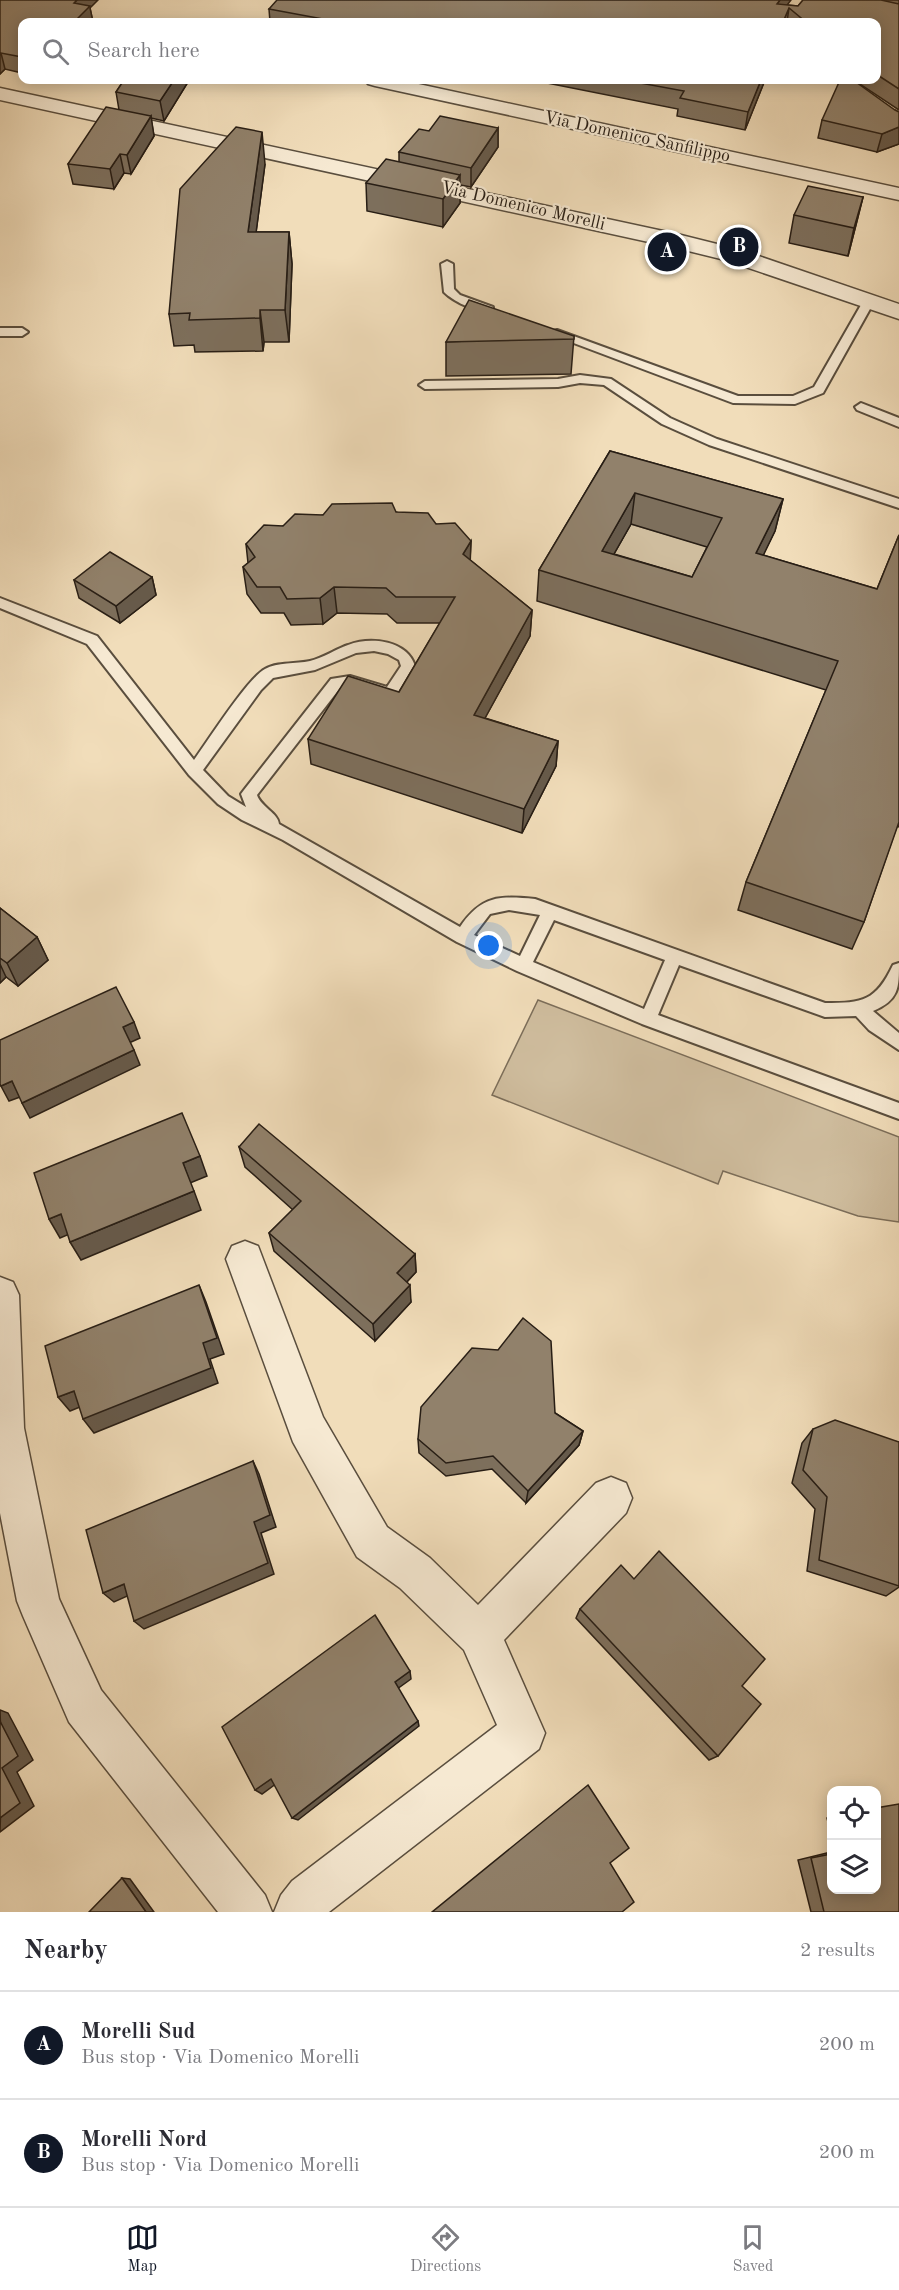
<!DOCTYPE html>
<meta charset="utf-8">
<style>
:root{--surface:#fff;--page:#f7f7f7;--text:#2b2b33;--muted:#7c7c81;--line:#e1e1e2;--accent:#111827}
body{margin:0;font-family:"Old Standard TT",serif;background:var(--page);color:var(--text)}
.controls{position:absolute;right:18px;bottom:18px;display:grid;overflow:hidden;border-radius:12px;box-shadow:0 3px 15px #0003}
.controls button{width:54px;height:54px;display:grid;place-items:center;padding:0;border:0;border-bottom:2px solid var(--line);background:var(--surface);color:var(--text);font:30px sans-serif}
.you{position:absolute;left:489px;top:946px;width:21px;height:21px;margin:-15px;border:4px solid #fff;border-radius:50%;background:#1a73e8;box-shadow:0 0 0 9px #1a73e833}
.badge{display:grid;place-items:center;width:39px;height:39px;border-radius:50%;background:var(--accent);color:#fff;font-size:20px;font-weight:700}
.pin{position:absolute;translate:-50% -50%;border:3px solid #fff;box-shadow:0 2px 6px #0006}
.list{margin:0;padding:0;list-style:none}
h2{display:flex;justify-content:space-between;align-items:center;height:78px;margin:0;padding:0 24px;font-size:26px}
h2 small{font-size:20px;font-weight:400;color:var(--muted)}
.list li{display:grid;grid-template-columns:39px 1fr auto;gap:18px;align-items:center;box-sizing:border-box;height:108px;padding:0 24px;border-top:2px solid var(--line)}
.list b{display:block;font-size:22px;white-space:nowrap}
.list p{margin:0;font-size:20px;white-space:nowrap;color:var(--muted)}
.list em{font-size:20px;font-style:normal;color:var(--muted)}
.icon{flex:none;width:33px;height:33px;fill:none;stroke:currentColor;stroke-width:2;stroke-linecap:round;stroke-linejoin:round}
.map{position:relative;flex:none;width:899px;height:1912px;overflow:hidden}
.search{position:absolute;background:var(--surface);box-shadow:0 3px 15px #0003;left:18px;right:18px;top:18px;height:66px;display:flex;align-items:center;gap:15px;box-sizing:border-box;padding:0 21px;border-radius:12px;color:var(--muted);font-size:22px}
.sheet{height:294px;background:var(--surface)}
nav{display:flex;justify-content:space-around;align-items:center;box-sizing:border-box;height:84px;border-top:2px solid var(--line);background:var(--surface);font-size:16px;color:var(--muted)}
nav a{display:grid;justify-items:center;gap:3px}
nav .on{color:var(--accent)}
.map>svg:first-child{display:block}
.green{fill:#cfbd9e;stroke:#7c6e5a;stroke-width:1.5}
.lines{fill:none;stroke-linecap:round;stroke-linejoin:round}
.service-casing{stroke:#5a4e3e;stroke-width:4}
.minor-casing{stroke:#5a4e3e;stroke-width:3}
.service{fill:#f6e9d2;fill-rule:evenodd}
.minor{fill:#f6e9d2;fill-rule:evenodd}
.wall{fill:#7d6f5c;stroke:#281e15;stroke-width:1.5;fill-rule:evenodd}
.shaded-wall{fill:#665a4b;stroke:#281e15;stroke-width:1.5}
.building{fill:#91816b;stroke:#281e15;stroke-width:1.5;fill-rule:evenodd}
.labels{text-anchor:middle;dominant-baseline:central;stroke-width:4.5;stroke-linejoin:round;paint-order:stroke}
.far-street-label{font-size:18px;fill:#281e15;stroke:#f6e9d2}
</style>
<div class="map">
<svg width="899" height="1912" viewBox="0 0 899 1912">
<rect width="100%" height="100%" fill="#f1ddba"/>
<filter id="stains"><feTurbulence type="fractalNoise" baseFrequency=".00333" numOctaves="4"/><feColorMatrix values="0 0 0 0 .2 0 0 0 0 .09 0 0 0 0 .02 0 0 0 .5 -.17"/></filter>
<radialGradient id="worn" r=".72"><stop offset=".6" stop-color="#630" stop-opacity="0"/><stop offset="1" stop-color="#630" stop-opacity=".3"/></radialGradient>
<g class="green">
<path d="M 631,524 L 716,549 L 686,608 L 598,582 Z"/>
<path d="M 538,1000 L 899,1137 L 899,1222 L 858,1216 L 723,1171 L 718,1184 L 492,1095 Z"/>
</g>
<g class="lines">
<g class="service-casing">
<g id="service">
<path d="M 447,261 L 453,264 L 454,289 L 460,295 L 493,307 L 493,311 C 479,314 454,302 444,292 L 441,264 Z"/>
<path d="M 865,298 L 875,300 L 823,393 L 795,404 L 733,403 L 547,333 L 557,330 L 738,396 L 793,396 L 814,387 Z"/>
<path d="M 0,328 L 22,328 L 28,332 L 22,336 L 0,336 Z"/>
<path d="M 580,375 L 611,379 L 670,418 L 717,439 L 899,499 L 899,508 L 709,445 L 662,424 L 604,385 L 580,383 L 558,387 L 425,389 L 419,385 L 425,381 L 558,379 Z"/>
<path d="M 861,403 L 899,418 L 899,427 L 857,410 L 855,407 Z"/>
<path d="M 0,598 L 97,636 L 194,760 C 207,742 248,678 265,669 C 277,662 296,664 310,661 C 323,658 336,649 348,645 C 372,636 407,641 415,666 L 395,698 L 390,699 L 350,686 L 340,688 L 257,795 C 261,807 278,813 279,824 L 460,927 C 482,895 499,896 535,899 L 825,1003 C 863,1003 876,1001 893,965 L 899,963 C 899,988 899,1000 873,1011 L 899,1033 L 899,1050 L 869,1030 L 856,1016 L 825,1017 L 679,965 L 658,1015 L 899,1103 L 899,1119 L 642,1024 L 517,971 L 457,942 L 283,840 L 242,820 L 218,804 L 189,775 L 87,644 L 0,608 ZM 374,651 L 388,654 L 399,660 L 401,666 L 387,687 L 350,676 L 331,679 L 244,790 L 241,794 L 246,807 L 228,796 L 203,770 L 261,690 L 273,678 L 315,670 L 356,653 ZM 509,910 L 540,915 L 520,956 L 474,935 L 490,914 ZM 554,920 L 665,960 L 644,1009 L 533,962 Z"/>
</g>
</g>
<g class="minor-casing">
<g id="minor">
<path d="M 365,80 L 400,80 L 899,188 L 899,200 L 375,86 L 368,84 Z"/>
<path d="M 0,88 L 677,234 L 741,250 L 899,304 L 899,319 L 725,260 L 676,248 L 0,100 Z"/>
<path d="M 245,1241 L 258,1246 L 323,1417 L 387,1527 L 430,1558 L 478,1605 L 596,1483 L 611,1477 L 626,1483 L 632,1498 L 626,1513 L 504,1640 L 545,1733 L 539,1749 L 329,1912 L 274,1912 L 281,1895 L 292,1881 L 497,1725 L 464,1650 L 400,1588 L 357,1557 L 293,1442 L 226,1259 L 232,1246 Z"/>
<path d="M 0,1277 L 13,1282 L 19,1295 L 24,1428 L 59,1599 L 101,1690 L 265,1895 L 272,1912 L 218,1912 L 69,1722 L 23,1616 L 17,1601 L 0,1513 Z"/>
</g>
</g>
<use href="#service" class="service"/>
<use href="#minor" class="minor"/>
</g>
<g class="wall">
<path d="M 0,0 L 90,8 L 93,22 L 22,22 L 22,73 L 5,69 L 0,74 Z"/>
<path d="M 803,0 L 899,0 L 899,110 L 854,80 L 876,80 L 876,22 L 270,22 L 269,9 L 787,5 L 798,6 Z"/>
<path d="M 124,80 L 187,80 L 188,82 L 164,121 L 151,118 L 154,136 L 131,174 L 124,173 L 114,189 L 73,184 L 68,164 L 119,110 L 116,92 Z"/>
<path d="M 532,80 L 765,80 L 745,130 L 677,116 L 678,109 Z"/>
<path d="M 895,110 L 899,112 L 899,144 L 877,152 L 818,138 L 822,120 Z"/>
<path d="M 498,128 L 498,147 L 471,187 L 460,185 L 460,203 L 443,227 L 367,211 L 366,183 L 399,162 L 399,152 L 429,131 Z"/>
<path d="M 265,164 L 256,232 L 289,232 L 292,264 L 289,342 L 264,342 L 263,351 L 195,352 L 194,345 L 174,346 L 169,314 Z"/>
<path d="M 863,197 L 848,256 L 789,243 L 794,215 Z"/>
<path d="M 574,336 L 571,374 L 446,376 L 446,342 Z"/>
<path d="M 610,451 L 783,499 L 775,531 L 763,555 L 877,589 L 899,535 L 899,827 L 897,826 L 864,922 L 852,949 L 738,910 L 746,882 L 826,690 L 537,601 L 539,570 ZM 631,524 L 707,547 L 692,577 L 614,554 Z"/>
<path d="M 396,512 L 436,524 L 471,541 L 470,560 L 532,610 L 530,636 L 485,718 L 558,741 L 556,766 L 522,833 L 311,764 L 308,739 L 399,692 L 440,623 L 397,623 L 387,614 L 337,613 L 323,624 L 291,625 L 284,613 L 261,613 L 247,594 L 243,567 L 248,563 L 246,544 L 283,526 L 323,515 Z"/>
<path d="M 152,577 L 156,595 L 120,623 L 79,598 L 74,580 Z"/>
<path d="M 0,908 L 37,937 L 48,960 L 18,986 L 6,977 L 0,983 Z"/>
<path d="M 239,1147 L 415,1254 L 416,1272 L 407,1282 L 411,1302 L 375,1341 L 274,1251 L 269,1233 L 293,1210 L 245,1167 Z"/>
<path d="M 555,1413 L 583,1431 L 579,1445 L 526,1503 L 492,1469 L 446,1476 L 419,1453 L 418,1439 Z"/>
<path d="M 813,1429 L 899,1442 L 899,1587 L 886,1596 L 807,1571 L 815,1509 L 792,1483 L 802,1443 Z"/>
<path d="M 580,1609 L 742,1686 L 718,1756 L 709,1760 L 576,1618 Z"/>
<path d="M 831,1817 L 831,1834 L 827,1818 Z"/>
<path d="M 831,1852 L 831,1890 L 899,1912 L 811,1912 L 798,1860 Z"/>
</g>
<g class="shaded-wall">
<path d="M 77,0 L 98,0 L 90,8 L 93,22 L 74,22 L 74,3 Z"/>
<path d="M 780,0 L 791,0 L 774,22 L 777,4 Z"/>
<path d="M 789,8 L 787,22 L 783,22 Z"/>
<path d="M 1,53 L 5,69 L 0,74 L 0,54 Z"/>
<path d="M 174,80 L 187,80 L 188,82 L 164,121 L 160,101 Z"/>
<path d="M 761,80 L 765,80 L 745,130 L 748,112 Z"/>
<path d="M 151,116 L 154,136 L 131,174 L 127,155 Z"/>
<path d="M 899,127 L 899,144 L 877,152 L 882,134 Z"/>
<path d="M 498,128 L 498,147 L 471,187 L 471,168 Z"/>
<path d="M 262,132 L 265,164 L 252,264 L 248,232 Z"/>
<path d="M 120,154 L 124,173 L 114,189 L 110,169 Z"/>
<path d="M 460,175 L 460,203 L 443,227 L 443,199 Z"/>
<path d="M 863,197 L 856,225 L 848,256 L 854,228 Z"/>
<path d="M 289,232 L 292,264 L 289,342 L 285,310 Z"/>
<path d="M 260,310 L 264,342 L 263,351 L 260,318 Z"/>
<path d="M 635,493 L 631,524 L 598,582 L 602,551 Z"/>
<path d="M 783,499 L 775,531 L 749,585 L 756,553 Z"/>
<path d="M 471,541 L 470,567 L 463,554 Z"/>
<path d="M 152,577 L 156,595 L 120,623 L 116,606 Z"/>
<path d="M 334,587 L 337,613 L 323,624 L 320,598 Z"/>
<path d="M 532,610 L 530,636 L 473,740 L 474,715 Z"/>
<path d="M 558,741 L 556,766 L 522,833 L 524,809 Z"/>
<path d="M 37,937 L 48,960 L 18,986 L 7,963 Z"/>
<path d="M 0,964 L 6,977 L 0,983 Z"/>
<path d="M 134,1022 L 140,1038 L 129,1043 L 123,1027 Z"/>
<path d="M 134,1050 L 140,1065 L 30,1118 L 22,1103 Z"/>
<path d="M 12,1081 L 20,1097 L 9,1101 L 1,1086 Z"/>
<path d="M 200,1156 L 207,1176 L 190,1183 L 183,1163 Z"/>
<path d="M 194,1191 L 201,1210 L 81,1260 L 70,1242 Z"/>
<path d="M 61,1214 L 72,1233 L 60,1238 L 49,1219 Z"/>
<path d="M 415,1254 L 416,1272 L 398,1291 L 397,1273 Z"/>
<path d="M 199,1285 L 206,1302 L 224,1354 L 210,1359 L 218,1383 L 94,1433 L 83,1419 L 203,1343 Z"/>
<path d="M 410,1285 L 411,1302 L 375,1341 L 373,1324 Z"/>
<path d="M 74,1391 L 85,1405 L 70,1411 L 58,1397 Z"/>
<path d="M 583,1431 L 579,1445 L 526,1503 L 528,1491 Z"/>
<path d="M 253,1461 L 259,1474 L 276,1527 L 261,1533 L 274,1574 L 144,1629 L 134,1621 Z"/>
<path d="M 124,1584 L 134,1593 L 114,1602 L 103,1593 Z"/>
<path d="M 410,1671 L 411,1679 L 397,1689 L 395,1682 Z"/>
<path d="M 0,1710 L 8,1713 L 33,1760 L 17,1772 L 34,1806 L 0,1832 L 2,1768 Z"/>
<path d="M 418,1721 L 419,1726 L 298,1820 L 292,1818 Z"/>
<path d="M 271,1779 L 277,1783 L 262,1794 L 255,1790 Z"/>
<path d="M 122,1878 L 130,1879 L 154,1912 L 146,1912 Z"/>
</g>
<g class="building">
<path d="M 0,0 L 77,0 L 74,3 L 90,6 L 74,22 L 22,22 L 22,57 L 1,53 L 0,54 Z"/>
<path d="M 277,0 L 780,0 L 777,4 L 798,6 L 803,0 L 881,0 L 899,4 L 899,89 L 876,74 L 876,22 L 806,22 L 789,8 L 783,22 L 339,22 L 269,9 Z"/>
<path d="M 124,80 L 174,80 L 160,101 L 116,92 Z"/>
<path d="M 624,80 L 761,80 L 748,112 L 680,98 L 684,91 Z"/>
<path d="M 840,80 L 853,80 L 895,110 L 899,112 L 899,127 L 882,134 L 822,120 Z"/>
<path d="M 106,107 L 151,116 L 127,155 L 120,154 L 110,169 L 68,164 Z"/>
<path d="M 440,116 L 498,128 L 471,168 L 399,152 L 419,129 L 429,131 Z"/>
<path d="M 236,127 L 262,132 L 248,232 L 289,232 L 285,310 L 260,310 L 260,318 L 189,320 L 190,313 L 169,314 L 180,189 Z"/>
<path d="M 386,159 L 460,175 L 443,199 L 366,183 Z"/>
<path d="M 808,186 L 863,197 L 854,228 L 794,215 Z"/>
<path d="M 469,300 L 574,336 L 574,339 L 446,342 Z"/>
<path d="M 610,451 L 783,499 L 756,553 L 877,589 L 899,535 L 899,822 L 864,922 L 746,882 L 838,661 L 539,570 ZM 635,493 L 722,518 L 692,577 L 602,551 Z"/>
<path d="M 392,503 L 396,512 L 428,513 L 436,524 L 455,523 L 471,541 L 463,554 L 532,610 L 474,715 L 558,741 L 524,809 L 308,739 L 348,676 L 399,692 L 455,597 L 396,597 L 386,588 L 334,587 L 320,598 L 287,599 L 280,587 L 257,587 L 243,567 L 255,557 L 246,544 L 264,525 L 283,526 L 295,514 L 323,515 L 332,504 Z"/>
<path d="M 110,552 L 152,577 L 116,606 L 74,580 Z"/>
<path d="M 0,908 L 37,937 L 7,963 L 0,958 Z"/>
<path d="M 116,987 L 134,1022 L 123,1027 L 134,1050 L 22,1103 L 12,1081 L 1,1086 L 0,1084 L 0,1040 Z"/>
<path d="M 182,1113 L 200,1156 L 183,1163 L 194,1191 L 70,1242 L 61,1214 L 49,1219 L 34,1173 Z"/>
<path d="M 259,1124 L 415,1254 L 397,1273 L 410,1285 L 373,1324 L 269,1233 L 301,1201 L 239,1147 Z"/>
<path d="M 199,1285 L 217,1338 L 203,1343 L 211,1368 L 83,1419 L 74,1391 L 58,1397 L 45,1346 Z"/>
<path d="M 523,1318 L 551,1341 L 555,1413 L 583,1431 L 528,1491 L 493,1456 L 446,1463 L 418,1439 L 421,1407 L 472,1348 L 498,1350 Z"/>
<path d="M 835,1420 L 899,1442 L 899,1586 L 819,1560 L 827,1497 L 803,1470 L 813,1429 Z"/>
<path d="M 253,1461 L 270,1515 L 254,1522 L 268,1563 L 134,1621 L 124,1584 L 103,1593 L 86,1530 Z"/>
<path d="M 659,1551 L 765,1659 L 742,1686 L 761,1704 L 718,1756 L 580,1609 L 621,1565 L 634,1579 Z"/>
<path d="M 375,1615 L 410,1671 L 395,1682 L 418,1721 L 292,1818 L 271,1779 L 255,1790 L 222,1727 Z"/>
<path d="M 0,1721 L 18,1756 L 2,1768 L 20,1803 L 0,1818 Z"/>
<path d="M 588,1785 L 629,1848 L 610,1863 L 634,1902 L 622,1912 L 432,1912 Z"/>
<path d="M 899,1804 L 899,1912 L 824,1912 L 811,1858 L 831,1854 L 831,1890 L 876,1890 L 876,1808 Z"/>
<path d="M 122,1878 L 146,1912 L 89,1912 Z"/>
</g>
<g class="labels">
<g class="far-street-label">
<text transform="translate(637 137) rotate(12)">Via Domenico Sanfilippo</text>
<text transform="translate(523 206) rotate(13)">Via Domenico Morelli</text>
</g>
</g>
<rect width="100%" height="100%" filter="url(#stains)"/>
<rect width="100%" height="100%" fill="url(#worn)"/>
</svg>
<div class="controls">
<button><svg class="icon" aria-label="locate" viewBox="0 0 24 24"><circle cx="12" cy="12" r="6"/><path d="M12 2v4M12 18v4M2 12h4M18 12h4"/></svg></button>
<button><svg class="icon" aria-label="layers" viewBox="0 0 24 24"><path d="M12 4l9 5-9 5-9-5zM3 14l9 5 9-5"/></svg></button>
</div>
<div class="you"></div>
<div class="pin badge" style="left:667px;top:252px">A</div>
<div class="pin badge" style="left:739px;top:247px">B</div>
<div class="search"><svg class="icon" aria-label="search" viewBox="0 0 24 24"><circle cx="10" cy="10" r="6"/><path d="M15 15l6 6"/></svg>Search here</div>
</div>
<section class="sheet">
<h2>Nearby<small>2 results</small></h2>
<ul class="list">
<li><span class="badge">A</span><div><b>Morelli Sud</b><p>Bus stop · Via Domenico Morelli</p></div><em>200 m</em></li>
<li><span class="badge">B</span><div><b>Morelli Nord</b><p>Bus stop · Via Domenico Morelli</p></div><em>200 m</em></li>
</ul>
</section>
<nav>
<a class="on"><svg class="icon" aria-label="map" viewBox="0 0 24 24"><path d="M3 6l6-2 6 2 6-2v14l-6 2-6-2-6 2zM9 4v14M15 6v14"/></svg>Map</a>
<a><svg class="icon" aria-label="directions" viewBox="0 0 24 24"><path d="M12 3l9 9-9 9-9-9zM9 14v-3h6M13 9l2 2-2 2"/></svg>Directions</a>
<a><svg class="icon" aria-label="saved" viewBox="0 0 24 24"><path d="M7 4h10v16l-5-4-5 4z"/></svg>Saved</a>
</nav>
